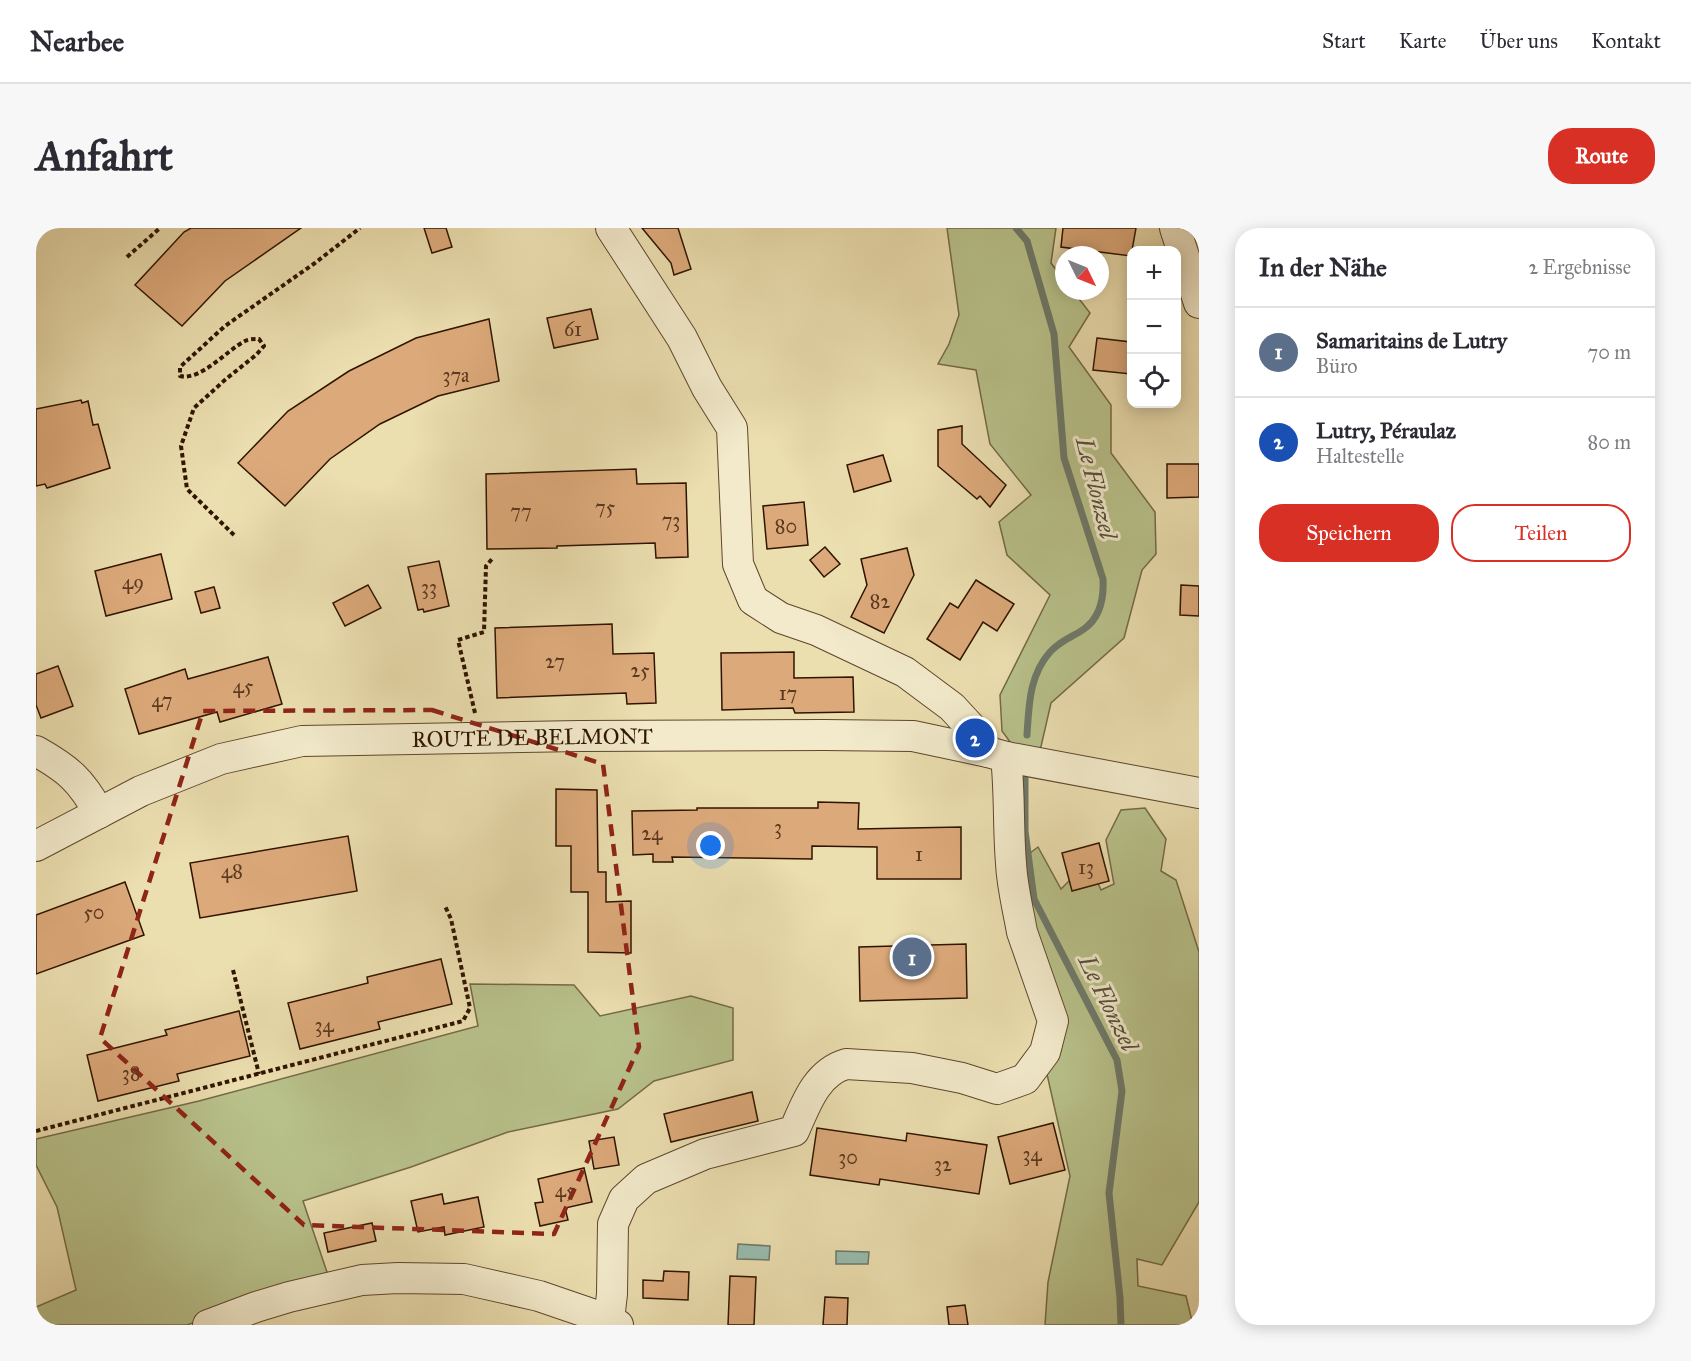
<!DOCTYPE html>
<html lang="de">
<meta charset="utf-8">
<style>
:root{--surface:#fff;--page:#f7f7f7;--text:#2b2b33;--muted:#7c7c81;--line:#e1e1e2;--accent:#d93025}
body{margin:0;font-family:"IM FELL Great Primer",serif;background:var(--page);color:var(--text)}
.controls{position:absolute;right:18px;top:18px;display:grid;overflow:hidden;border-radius:12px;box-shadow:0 3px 15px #0003}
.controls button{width:54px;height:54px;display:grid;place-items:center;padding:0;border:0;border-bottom:2px solid var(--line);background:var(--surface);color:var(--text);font:30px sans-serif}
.compass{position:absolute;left:1019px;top:18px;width:54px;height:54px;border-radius:50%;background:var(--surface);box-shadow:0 3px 15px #0003;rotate:133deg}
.you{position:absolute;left:675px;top:618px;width:21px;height:21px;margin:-15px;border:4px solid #fff;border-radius:50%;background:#1a73e8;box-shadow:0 0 0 9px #1a73e833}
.badge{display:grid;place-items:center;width:39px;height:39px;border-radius:50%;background:var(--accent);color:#fff;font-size:20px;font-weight:700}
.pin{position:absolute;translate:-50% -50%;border:3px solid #fff;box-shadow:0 2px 6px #0006}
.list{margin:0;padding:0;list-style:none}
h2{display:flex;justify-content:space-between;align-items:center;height:78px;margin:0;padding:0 24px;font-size:26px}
h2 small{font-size:20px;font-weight:400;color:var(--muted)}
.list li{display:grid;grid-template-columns:39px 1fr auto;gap:18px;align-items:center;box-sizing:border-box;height:90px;padding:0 24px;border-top:2px solid var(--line)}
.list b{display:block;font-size:22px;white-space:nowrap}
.list p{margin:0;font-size:20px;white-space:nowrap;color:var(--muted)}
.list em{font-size:20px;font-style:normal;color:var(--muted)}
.actions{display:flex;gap:12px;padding:18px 24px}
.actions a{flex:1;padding:14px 0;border:2px solid var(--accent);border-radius:24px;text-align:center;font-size:21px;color:var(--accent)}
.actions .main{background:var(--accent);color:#fff}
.icon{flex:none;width:33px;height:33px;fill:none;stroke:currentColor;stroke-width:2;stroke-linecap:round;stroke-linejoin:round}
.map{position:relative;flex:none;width:1163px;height:1097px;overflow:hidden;border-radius:24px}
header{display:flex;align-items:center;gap:36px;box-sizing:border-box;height:84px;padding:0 30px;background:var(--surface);border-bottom:2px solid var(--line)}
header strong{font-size:28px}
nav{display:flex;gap:33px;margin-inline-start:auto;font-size:21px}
.intro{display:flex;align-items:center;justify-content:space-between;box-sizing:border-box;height:144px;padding:0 36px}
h1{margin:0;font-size:42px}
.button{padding:15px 27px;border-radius:24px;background:var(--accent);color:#fff;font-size:21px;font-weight:700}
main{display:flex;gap:36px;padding:0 36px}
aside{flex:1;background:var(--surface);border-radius:24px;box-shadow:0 3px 15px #0003}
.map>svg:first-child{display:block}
.green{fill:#b8c18a;stroke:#746a46;stroke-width:1.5}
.water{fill:#98bcaf;stroke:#6e7969;stroke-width:1.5}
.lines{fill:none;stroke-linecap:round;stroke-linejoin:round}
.stream{stroke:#6e7969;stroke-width:7}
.building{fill:#dca97a;stroke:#301401;stroke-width:1.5}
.minor-casing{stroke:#5f462c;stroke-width:32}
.path{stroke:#301401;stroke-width:4;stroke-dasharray:4.5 3;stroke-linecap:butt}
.minor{stroke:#f2eacb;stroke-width:30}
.marked{fill:none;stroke:#8f2418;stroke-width:4.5;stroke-dasharray:12 8;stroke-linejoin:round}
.labels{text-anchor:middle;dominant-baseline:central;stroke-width:6;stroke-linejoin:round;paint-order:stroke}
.number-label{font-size:20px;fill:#5b391f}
.street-label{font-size:22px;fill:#301401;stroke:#f2eacb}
.water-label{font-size:24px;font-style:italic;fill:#544f3e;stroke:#f2eacb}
</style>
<header>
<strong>Nearbee</strong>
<nav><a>Start</a><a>Karte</a><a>Über uns</a><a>Kontakt</a></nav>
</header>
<div class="intro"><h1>Anfahrt</h1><a class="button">Route</a></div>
<main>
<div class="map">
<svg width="1163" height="1097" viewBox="0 0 1163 1097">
<rect width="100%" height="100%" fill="#ebdeaf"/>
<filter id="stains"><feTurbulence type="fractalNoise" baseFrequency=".00333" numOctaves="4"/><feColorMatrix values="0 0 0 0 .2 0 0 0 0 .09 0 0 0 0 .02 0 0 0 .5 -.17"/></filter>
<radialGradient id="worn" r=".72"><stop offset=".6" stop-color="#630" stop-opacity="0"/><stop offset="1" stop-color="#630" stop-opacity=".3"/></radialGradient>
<g class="green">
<path d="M 911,0 L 1020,0 L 1015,35 L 1028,52 L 1028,63 L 1037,63 L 1054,85 L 1033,119 L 1075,177 L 1075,225 L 1119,284 L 1120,326 L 1106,342 L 1088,410 L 1015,475 L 1004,523 L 977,518 L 966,503 L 964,467 L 1014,367 L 971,327 L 963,294 L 995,267 L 954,216 L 940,142 L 902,136 L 913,116 L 923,87 Z"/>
<path d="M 1109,580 L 1130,611 L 1125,643 L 1140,652 L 1163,724 L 1163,974 L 1126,1037 L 1101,1031 L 1102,1058 L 1150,1068 L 1157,1097 L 1009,1097 L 1012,1054 L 1034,948 L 1010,842 L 994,698 L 990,628 L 1002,619 L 1025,661 L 1038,648 L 1058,646 L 1065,662 L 1078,656 L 1070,612 L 1085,582 Z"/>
<path d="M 434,756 L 538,757 L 564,788 L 655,768 L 697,780 L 697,832 L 618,853 L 582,881 L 472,904 L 375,939 L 267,973 L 293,1050 L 241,1064 L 151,1097 L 0,1097 L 0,1079 L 40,1062 L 21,979 L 0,937 L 0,911 L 163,873 L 442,798 Z"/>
</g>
<g class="water">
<path d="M 702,1016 L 734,1018 L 733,1032 L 701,1031 Z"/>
<path d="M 800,1023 L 833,1024 L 832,1036 L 800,1036 Z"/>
</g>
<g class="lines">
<g class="stream">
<path d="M 980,0 L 991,13 L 1018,106 L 1028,230 L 1067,351 C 1068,370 1065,389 1048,401 C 1035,410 1026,411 1014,424 C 993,448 993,477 991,507"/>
<path d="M 989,549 L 989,603 L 998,671 L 1081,832 L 1086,863 L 1073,965 L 1084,1070 L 1085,1097"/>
</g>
</g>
<g class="building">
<path d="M 155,0 L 265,0 L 189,53 L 146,98 L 99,57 L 148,4 Z"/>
<path d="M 388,0 L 410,0 L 416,19 L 396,25 Z"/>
<path d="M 606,0 L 642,0 L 655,41 L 638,47 L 635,35 Z"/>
<path d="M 1027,0 L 1100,0 L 1095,28 L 1025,19 Z"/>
<path d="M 555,81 L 562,111 L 518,120 L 511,90 Z"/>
<path d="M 453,91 L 463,153 L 402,168 L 344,196 L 294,231 L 249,278 L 202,235 L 252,183 L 313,143 L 380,110 Z"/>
<path d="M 1061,110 L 1095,114 L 1095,146 L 1057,142 Z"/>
<path d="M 45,172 L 46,175 L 52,173 L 57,197 L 62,196 L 74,240 L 11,260 L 9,256 L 0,258 L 0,181 Z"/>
<path d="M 926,198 L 926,216 L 970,257 L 954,279 L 944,268 L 941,271 L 902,238 L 902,202 Z"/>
<path d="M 847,227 L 855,253 L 818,264 L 811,237 Z"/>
<path d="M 1131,236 L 1163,236 L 1163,269 L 1131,270 Z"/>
<path d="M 600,241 L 601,256 L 650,255 L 652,329 L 620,330 L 619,315 L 521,318 L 521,320 L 451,321 L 450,246 Z"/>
<path d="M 768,274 L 772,317 L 731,321 L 727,278 Z"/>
<path d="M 789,319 L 804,336 L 788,349 L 774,332 Z"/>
<path d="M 871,320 L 878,347 L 848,405 L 815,389 L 831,357 L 825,331 Z"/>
<path d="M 125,326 L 136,371 L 70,388 L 59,343 Z"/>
<path d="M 403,333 L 413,378 L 388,384 L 387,381 L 382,382 L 372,339 Z"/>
<path d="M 940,352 L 978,376 L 961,403 L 947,394 L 924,432 L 891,411 L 914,375 L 922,380 Z"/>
<path d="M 332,357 L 345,380 L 309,398 L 297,375 Z"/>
<path d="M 1145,357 L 1163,358 L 1163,388 L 1144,387 Z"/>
<path d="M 178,359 L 184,380 L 165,385 L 159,364 Z"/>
<path d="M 576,396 L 577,426 L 618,425 L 620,475 L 591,476 L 590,465 L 461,470 L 459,400 Z"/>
<path d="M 758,424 L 758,450 L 817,449 L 818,484 L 759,485 L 757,480 L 686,482 L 685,425 Z"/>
<path d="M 232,429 L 246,476 L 184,494 L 181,484 L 103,506 L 89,461 L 149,441 L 152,451 Z"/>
<path d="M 22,438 L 37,478 L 5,490 L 0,477 L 0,446 Z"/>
<path d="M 520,561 L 561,562 L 562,644 L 570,644 L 570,674 L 595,673 L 595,725 L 552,724 L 552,664 L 535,664 L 535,618 L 520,618 Z"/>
<path d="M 782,574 L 823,575 L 822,601 L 925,599 L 925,651 L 841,651 L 841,619 L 776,618 L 776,631 L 636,629 L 637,634 L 617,634 L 617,626 L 597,627 L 596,583 L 661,582 L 661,580 L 782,580 Z"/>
<path d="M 312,608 L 321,663 L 164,690 L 154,635 Z"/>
<path d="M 1063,615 L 1073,653 L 1036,663 L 1026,625 Z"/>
<path d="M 89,654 L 108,707 L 0,746 L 0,687 Z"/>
<path d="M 930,716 L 931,770 L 824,773 L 823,719 Z"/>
<path d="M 405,731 L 416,776 L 342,794 L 344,801 L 264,821 L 252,775 L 332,755 L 331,749 Z"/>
<path d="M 203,783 L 214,828 L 141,846 L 143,853 L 62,873 L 51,827 L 131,807 L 129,802 Z"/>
<path d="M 716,864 L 722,893 L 635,914 L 628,886 Z"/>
<path d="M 1017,895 L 1029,942 L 974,956 L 962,909 Z"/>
<path d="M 781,900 L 870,913 L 871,905 L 951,917 L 943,966 L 844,951 L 843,957 L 774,947 Z"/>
<path d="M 578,909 L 583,937 L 558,941 L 553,913 Z"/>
<path d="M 548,940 L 556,974 L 529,980 L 532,992 L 504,998 L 499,975 L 507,974 L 502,951 Z"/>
<path d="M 406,966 L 408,976 L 442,969 L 448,999 L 409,1007 L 408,999 L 382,1004 L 375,973 Z"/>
<path d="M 336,995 L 340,1013 L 292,1024 L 288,1005 Z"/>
<path d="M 628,1043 L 653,1044 L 652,1072 L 607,1070 L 607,1052 L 627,1053 Z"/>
<path d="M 694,1048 L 720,1049 L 718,1097 L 692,1097 Z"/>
<path d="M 789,1069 L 812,1070 L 811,1097 L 787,1097 Z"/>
<path d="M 929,1077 L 932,1097 L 913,1097 L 911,1079 Z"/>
</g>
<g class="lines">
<g class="minor-casing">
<g id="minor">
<path d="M 575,0 L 646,110 L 671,160 L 696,200 L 702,336 L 717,372 L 745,390 L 780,402 L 869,444 L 916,479 L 940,505 L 952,524"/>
<path d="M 1139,0 L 1163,75"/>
<path d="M 0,523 C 32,541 45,552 63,585"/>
<path id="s1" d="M 0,618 L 105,563 L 185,531 L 266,513 L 544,508 L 788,507 L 877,508 L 952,524 L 970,529 L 1163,565"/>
<path d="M 573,1092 L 576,1066 L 577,996 L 588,971 L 610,951 L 669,926 L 758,903 C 770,876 780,845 810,836 L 876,840 L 926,850 L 961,861 L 989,851 L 1009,824 L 1017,793 L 986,704 C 982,681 976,658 975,635 C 972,600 974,564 970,529"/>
<path d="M 172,1097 L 220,1079 L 253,1069 L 326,1052 L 362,1050 L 428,1051 L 503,1068 L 573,1092 L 582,1097"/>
</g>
</g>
<g class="path">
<path d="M 91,29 L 124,0"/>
<path d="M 198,307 L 151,261 L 145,218 L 158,180 L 190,151 L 220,127 L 228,118 L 223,111 C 218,111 213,111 209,113 C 191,122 165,153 144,148 L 144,139 L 189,98 L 279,35 L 324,0"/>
<path d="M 439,485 L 422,412 L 448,404 L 450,338 L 456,331"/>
<path d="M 197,742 L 223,846"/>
<path d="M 0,903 L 427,793 L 434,780 L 415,691 L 409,678"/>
</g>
<use href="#minor" class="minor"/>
</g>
<path class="marked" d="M 396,482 L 567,536 L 603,819 L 518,1006 L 268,997 L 64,810 L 167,483 Z"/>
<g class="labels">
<g class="number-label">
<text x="537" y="101">61</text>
<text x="420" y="147">37a</text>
<text x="569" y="279">75</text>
<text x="485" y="283">77</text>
<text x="635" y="292">73</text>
<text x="750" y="298">80</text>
<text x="97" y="354">49</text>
<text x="393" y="359">33</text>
<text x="844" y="373">82</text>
<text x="519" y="433">27</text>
<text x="604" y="442">25</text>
<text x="207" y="458">45</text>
<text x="752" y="465">17</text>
<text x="126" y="472">47</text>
<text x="742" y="599">3</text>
<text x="616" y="605">24</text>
<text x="883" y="626">1</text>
<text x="1050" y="639">13</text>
<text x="196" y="643">48</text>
<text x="58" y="684">50</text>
<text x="288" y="797">34</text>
<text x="95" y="845">38</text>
<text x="996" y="926">34</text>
<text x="812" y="929">30</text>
<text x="907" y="936">32</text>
<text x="529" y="962">45</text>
</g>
<g class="street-label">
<text stroke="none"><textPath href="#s1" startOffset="518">ROUTE DE BELMONT</textPath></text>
</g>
<g class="water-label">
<text transform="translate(1060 260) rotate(76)">Le Flonzel</text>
<text transform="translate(1072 775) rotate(64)">Le Flonzel</text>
</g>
</g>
<rect width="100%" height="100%" filter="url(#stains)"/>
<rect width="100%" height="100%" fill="url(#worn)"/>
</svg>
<div class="controls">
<button>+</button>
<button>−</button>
<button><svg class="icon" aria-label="locate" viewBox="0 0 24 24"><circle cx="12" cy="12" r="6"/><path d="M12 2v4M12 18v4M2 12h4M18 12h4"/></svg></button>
</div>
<svg class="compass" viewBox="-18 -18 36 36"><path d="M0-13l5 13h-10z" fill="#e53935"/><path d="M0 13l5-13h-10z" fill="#7c7c81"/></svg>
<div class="you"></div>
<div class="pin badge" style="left:876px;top:729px;background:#5c6f8a">1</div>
<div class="pin badge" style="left:939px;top:510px;background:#1a4fb4">2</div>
</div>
<aside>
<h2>In der Nähe<small>2 Ergebnisse</small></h2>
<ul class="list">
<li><span class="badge" style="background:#5c6f8a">1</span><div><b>Samaritains de Lutry</b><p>Büro</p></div><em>70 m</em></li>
<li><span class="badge" style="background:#1a4fb4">2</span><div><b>Lutry, Péraulaz</b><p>Haltestelle</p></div><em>80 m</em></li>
</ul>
<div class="actions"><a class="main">Speichern</a><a>Teilen</a></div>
</aside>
</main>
